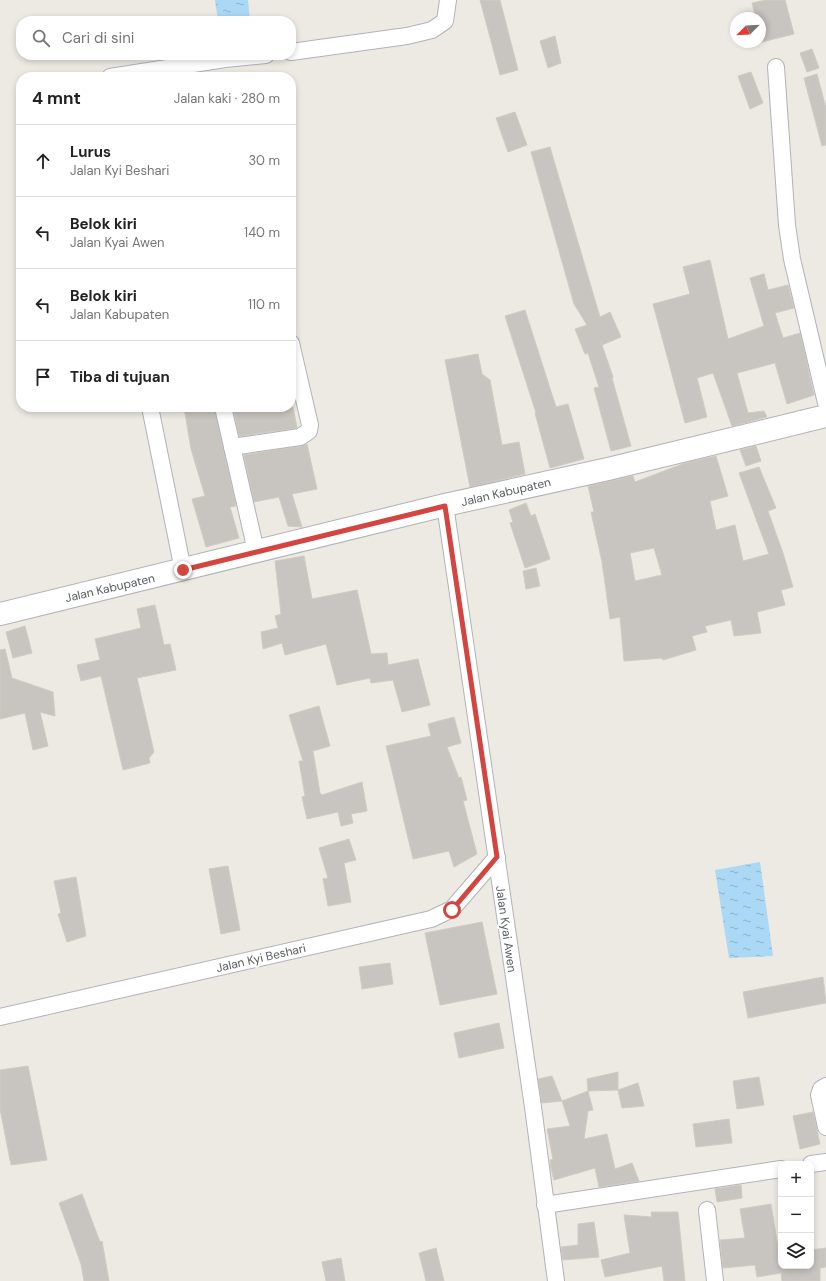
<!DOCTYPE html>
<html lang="id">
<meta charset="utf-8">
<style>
:root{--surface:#fff;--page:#f6f6f6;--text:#222;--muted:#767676;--line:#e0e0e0}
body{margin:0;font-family:"DM Sans",sans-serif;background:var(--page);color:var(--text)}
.controls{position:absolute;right:12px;bottom:12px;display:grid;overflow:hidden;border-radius:8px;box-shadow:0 2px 6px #0003}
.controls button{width:36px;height:36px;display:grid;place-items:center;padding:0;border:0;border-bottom:1px solid var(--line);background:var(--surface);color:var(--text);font:20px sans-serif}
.compass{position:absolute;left:730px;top:12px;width:36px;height:36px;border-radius:50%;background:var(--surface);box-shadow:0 2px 6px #0003;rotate:246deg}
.stop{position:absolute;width:12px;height:12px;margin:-9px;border:3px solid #d54540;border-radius:50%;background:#fff}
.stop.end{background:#d54540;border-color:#fff;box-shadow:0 1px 4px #0008}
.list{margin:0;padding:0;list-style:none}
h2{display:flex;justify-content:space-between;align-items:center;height:52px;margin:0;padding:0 16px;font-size:17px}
h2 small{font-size:13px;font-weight:400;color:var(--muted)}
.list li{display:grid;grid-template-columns:26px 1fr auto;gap:12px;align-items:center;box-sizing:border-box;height:72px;padding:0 16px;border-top:1px solid var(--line)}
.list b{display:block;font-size:15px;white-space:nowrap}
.list p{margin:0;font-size:13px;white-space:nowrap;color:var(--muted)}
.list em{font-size:13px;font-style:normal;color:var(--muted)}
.icon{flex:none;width:22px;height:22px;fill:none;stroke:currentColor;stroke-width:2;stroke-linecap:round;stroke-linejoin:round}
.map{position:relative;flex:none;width:826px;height:1281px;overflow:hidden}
.search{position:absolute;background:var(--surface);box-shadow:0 2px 6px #0003;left:16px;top:16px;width:280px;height:44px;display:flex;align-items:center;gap:10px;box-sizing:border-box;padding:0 14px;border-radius:16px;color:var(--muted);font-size:15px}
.panel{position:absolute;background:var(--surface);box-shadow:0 2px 6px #0003;left:16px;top:72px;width:280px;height:340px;border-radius:16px}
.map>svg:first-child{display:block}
.water{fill:url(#water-ripples)}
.building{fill:#c8c5c0;stroke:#d0cbc2;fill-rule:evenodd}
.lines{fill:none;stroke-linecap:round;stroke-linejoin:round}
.minor-casing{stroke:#b0b4b7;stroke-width:18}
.secondary-casing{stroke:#b0b3b7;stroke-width:24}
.minor{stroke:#fff;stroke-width:16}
.secondary{stroke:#fff;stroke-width:22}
.route{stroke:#d54540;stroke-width:5}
.labels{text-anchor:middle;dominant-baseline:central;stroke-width:4;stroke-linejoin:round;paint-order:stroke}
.street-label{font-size:12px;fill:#5b5f62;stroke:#fff}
</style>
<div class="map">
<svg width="826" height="1281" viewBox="0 0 826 1281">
<defs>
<pattern id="water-ripples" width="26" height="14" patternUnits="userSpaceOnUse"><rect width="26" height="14" fill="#aad8f5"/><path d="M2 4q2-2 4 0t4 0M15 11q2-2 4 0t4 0" fill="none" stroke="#8db2ca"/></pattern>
</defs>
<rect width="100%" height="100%" fill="#eceae3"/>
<g class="water">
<path d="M 215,0 L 248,0 L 250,21 L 218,21 Z"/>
<path d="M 760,862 L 773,956 L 729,958 L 715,870 Z"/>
</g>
<g class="building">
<path d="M 480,0 L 500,0 L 518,70 L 500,75 Z"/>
<path d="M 766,0 L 785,0 L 794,34 L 762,42 L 760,33 L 760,18 L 756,18 L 752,3 Z"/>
<path d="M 555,36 L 561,63 L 548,68 L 540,41 Z"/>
<path d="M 812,49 L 819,68 L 807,72 L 800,53 Z"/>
<path d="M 751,72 L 763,103 L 750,109 L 738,76 Z"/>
<path d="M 817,74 L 826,108 L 826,145 L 822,146 L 804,78 Z"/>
<path d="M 515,112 L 527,145 L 508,152 L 496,118 Z"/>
<path d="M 550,147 L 600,317 L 610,312 L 621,337 L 602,345 L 613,377 L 612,378 L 631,446 L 611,451 L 594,388 L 599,387 L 588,353 L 585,354 L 575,329 L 587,325 L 574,304 L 531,152 Z"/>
<path d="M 710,260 L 728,339 L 764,326 L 750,278 L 764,274 L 768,290 L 788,285 L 794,308 L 775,313 L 783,338 L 800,333 L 814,395 L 787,404 L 775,363 L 737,373 L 748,413 L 764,411 L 767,417 L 732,426 L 713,373 L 697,378 L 707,417 L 685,423 L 653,304 L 690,294 L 683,267 Z"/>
<path d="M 525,310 L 556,407 L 568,404 L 584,459 L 550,468 L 535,413 L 536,413 L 505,316 Z"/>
<path d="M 478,354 L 482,374 L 490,380 L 502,445 L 519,442 L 525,474 L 470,487 L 445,360 Z"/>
<path d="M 184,407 L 214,407 L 236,506 L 230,507 L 239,538 L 206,547 L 192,499 L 205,496 L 191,449 Z"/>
<path d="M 233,407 L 293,407 L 297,428 L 239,436 Z"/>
<path d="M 307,444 L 317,489 L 292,494 L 302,527 L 288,526 L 279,497 L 254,502 L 244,455 L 301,446 Z"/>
<path d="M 756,446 L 761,461 L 746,466 L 740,450 Z"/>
<path d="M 716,456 L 728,496 L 710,501 L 716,530 L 735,525 L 743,561 L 769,554 L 739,473 L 759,467 L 776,508 L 768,511 L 783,553 L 793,587 L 781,590 L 785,605 L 757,612 L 761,633 L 734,636 L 731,620 L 705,626 L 707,632 L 692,636 L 696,650 L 663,660 L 662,658 L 624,661 L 620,617 L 610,619 L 602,562 L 591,512 L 594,512 L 588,486 L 633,476 L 635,482 L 685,463 ZM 654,548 L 662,575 L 635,581 L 630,553 Z"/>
<path d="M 526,503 L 531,516 L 535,514 L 550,559 L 525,568 L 510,523 L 513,522 L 509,510 Z"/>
<path d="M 304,556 L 312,599 L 357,590 L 371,654 L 387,653 L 388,665 L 418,659 L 430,705 L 402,712 L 393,680 L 371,683 L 370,678 L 337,685 L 326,644 L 285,655 L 282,643 L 263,649 L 261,632 L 278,628 L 275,616 L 281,614 L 275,561 Z"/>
<path d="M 536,568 L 540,586 L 526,589 L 523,571 Z"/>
<path d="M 155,605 L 164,645 L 170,644 L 176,670 L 137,678 L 154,752 L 149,758 L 150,763 L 123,770 L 101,676 L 81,681 L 77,665 L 100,660 L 95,639 L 141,628 L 137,609 Z"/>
<path d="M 25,626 L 32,653 L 13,658 L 6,632 Z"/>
<path d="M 5,649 L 12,678 L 53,692 L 55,716 L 40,712 L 48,746 L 33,750 L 25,713 L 0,719 L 0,650 Z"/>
<path d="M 319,706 L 330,746 L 313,751 L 320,793 L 322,795 L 362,782 L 367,811 L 351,814 L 353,823 L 341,826 L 338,812 L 307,819 L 302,797 L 305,796 L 299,761 L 303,761 L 289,715 Z"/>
<path d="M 454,717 L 461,743 L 447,747 L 459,778 L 461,777 L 467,800 L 463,801 L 477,854 L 454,867 L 449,851 L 413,859 L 386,746 L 431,736 L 428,724 Z"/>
<path d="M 349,839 L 356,860 L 344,863 L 351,902 L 328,906 L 323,879 L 328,878 L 319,848 Z"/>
<path d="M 228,866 L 240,930 L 221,934 L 209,869 Z"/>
<path d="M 76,877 L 86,936 L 67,942 L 58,914 L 61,913 L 54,881 Z"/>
<path d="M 482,922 L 497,994 L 440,1005 L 425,933 Z"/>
<path d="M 390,963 L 393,984 L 362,989 L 359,967 Z"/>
<path d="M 823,977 L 826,1003 L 748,1018 L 743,992 Z"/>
<path d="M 499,1023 L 504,1048 L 459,1058 L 454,1033 Z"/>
<path d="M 28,1066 L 47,1160 L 11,1165 L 0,1109 L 0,1070 Z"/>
<path d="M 618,1072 L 618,1090 L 588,1091 L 587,1079 Z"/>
<path d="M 552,1076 L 562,1101 L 542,1103 L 538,1079 Z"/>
<path d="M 759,1077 L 764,1105 L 737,1109 L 733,1081 Z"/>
<path d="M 638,1083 L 644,1106 L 622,1108 L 618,1090 Z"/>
<path d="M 588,1091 L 593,1110 L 588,1111 L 584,1139 L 607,1134 L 615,1169 L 632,1163 L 639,1181 L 599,1187 L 595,1168 L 554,1180 L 551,1168 L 550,1160 L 553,1159 L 547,1129 L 570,1126 L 562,1101 Z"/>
<path d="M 813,1112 L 820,1144 L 800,1149 L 793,1116 Z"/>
<path d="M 729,1119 L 732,1143 L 696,1147 L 693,1124 Z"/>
<path d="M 741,1185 L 742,1198 L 717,1202 L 715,1189 Z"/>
<path d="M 82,1194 L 100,1242 L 102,1241 L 109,1281 L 84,1281 L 81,1264 L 59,1203 Z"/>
<path d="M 771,1204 L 781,1266 L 811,1266 L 811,1250 L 826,1248 L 826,1267 L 820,1268 L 820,1281 L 782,1281 L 781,1273 L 757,1277 L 755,1265 L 723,1268 L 720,1240 L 745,1238 L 740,1209 Z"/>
<path d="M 651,1212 L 678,1212 L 685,1281 L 664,1281 L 662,1266 L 605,1277 L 601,1260 L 630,1253 L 624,1215 L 652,1217 Z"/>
<path d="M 594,1222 L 599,1257 L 563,1260 L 561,1247 L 578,1245 L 578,1224 Z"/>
<path d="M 436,1248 L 444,1281 L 426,1281 L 419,1253 Z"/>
<path d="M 341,1258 L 345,1281 L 326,1281 L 322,1262 Z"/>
</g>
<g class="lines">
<g class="minor-casing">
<g id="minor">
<path d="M 291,52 L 407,36 L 432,30 L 445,21 L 448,0"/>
<path d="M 776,67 L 787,225 L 792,259 L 826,403"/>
<path d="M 110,77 L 225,59 L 266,55"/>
<path d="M 150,407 L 183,570"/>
<path d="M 223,407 L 256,551"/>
<path d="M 232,447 L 300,437 L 309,431 L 310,425 L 291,343"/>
<path d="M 445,505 L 533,1107 L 556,1281"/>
<path d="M 0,1017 L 431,919 L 452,909 L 497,857"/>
<path d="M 826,1086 L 821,1089 L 819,1095 L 826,1127"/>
<path d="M 811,1164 L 826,1162"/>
<path d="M 545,1205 L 781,1169"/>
<path d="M 707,1210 L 715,1281"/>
</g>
</g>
<g class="secondary-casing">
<path id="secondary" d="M 0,614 L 445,505 L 608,469 L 826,416"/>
</g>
<use href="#minor" class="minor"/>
<use href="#secondary" class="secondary"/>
</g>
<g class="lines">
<path class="route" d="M 183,570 L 445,506 L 497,857 L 452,910"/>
</g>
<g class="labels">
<g class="street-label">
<text transform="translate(506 492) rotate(-13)">Jalan Kabupaten</text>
<text transform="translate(110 588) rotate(-13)">Jalan Kabupaten</text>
<text transform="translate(506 929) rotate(82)">Jalan Kyai Awen</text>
<text transform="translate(261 958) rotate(-13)">Jalan Kyi Beshari</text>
</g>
</g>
</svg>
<div class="controls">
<button>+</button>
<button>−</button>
<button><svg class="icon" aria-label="layers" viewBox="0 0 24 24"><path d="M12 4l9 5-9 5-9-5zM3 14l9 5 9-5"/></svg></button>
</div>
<svg class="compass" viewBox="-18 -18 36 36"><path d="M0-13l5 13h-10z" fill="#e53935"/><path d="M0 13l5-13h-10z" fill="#767676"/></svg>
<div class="stop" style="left:452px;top:910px"></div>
<div class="stop end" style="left:183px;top:570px"></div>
<div class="search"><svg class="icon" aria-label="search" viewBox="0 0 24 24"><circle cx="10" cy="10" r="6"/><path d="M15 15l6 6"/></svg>Cari di sini</div>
<section class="panel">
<h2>4 mnt<small>Jalan kaki · 280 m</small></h2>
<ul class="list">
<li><svg class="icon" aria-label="ahead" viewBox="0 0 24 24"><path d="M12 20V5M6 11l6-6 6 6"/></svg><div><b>Lurus</b><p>Jalan Kyi Beshari</p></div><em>30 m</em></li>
<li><svg class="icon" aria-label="left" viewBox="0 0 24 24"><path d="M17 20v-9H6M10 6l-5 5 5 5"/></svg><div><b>Belok kiri</b><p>Jalan Kyai Awen</p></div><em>140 m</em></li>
<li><svg class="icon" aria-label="left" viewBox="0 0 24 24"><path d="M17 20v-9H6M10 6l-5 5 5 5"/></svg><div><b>Belok kiri</b><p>Jalan Kabupaten</p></div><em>110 m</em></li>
<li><svg class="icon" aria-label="arrive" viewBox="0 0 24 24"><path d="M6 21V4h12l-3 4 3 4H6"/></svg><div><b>Tiba di tujuan</b></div></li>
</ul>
</section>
</div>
